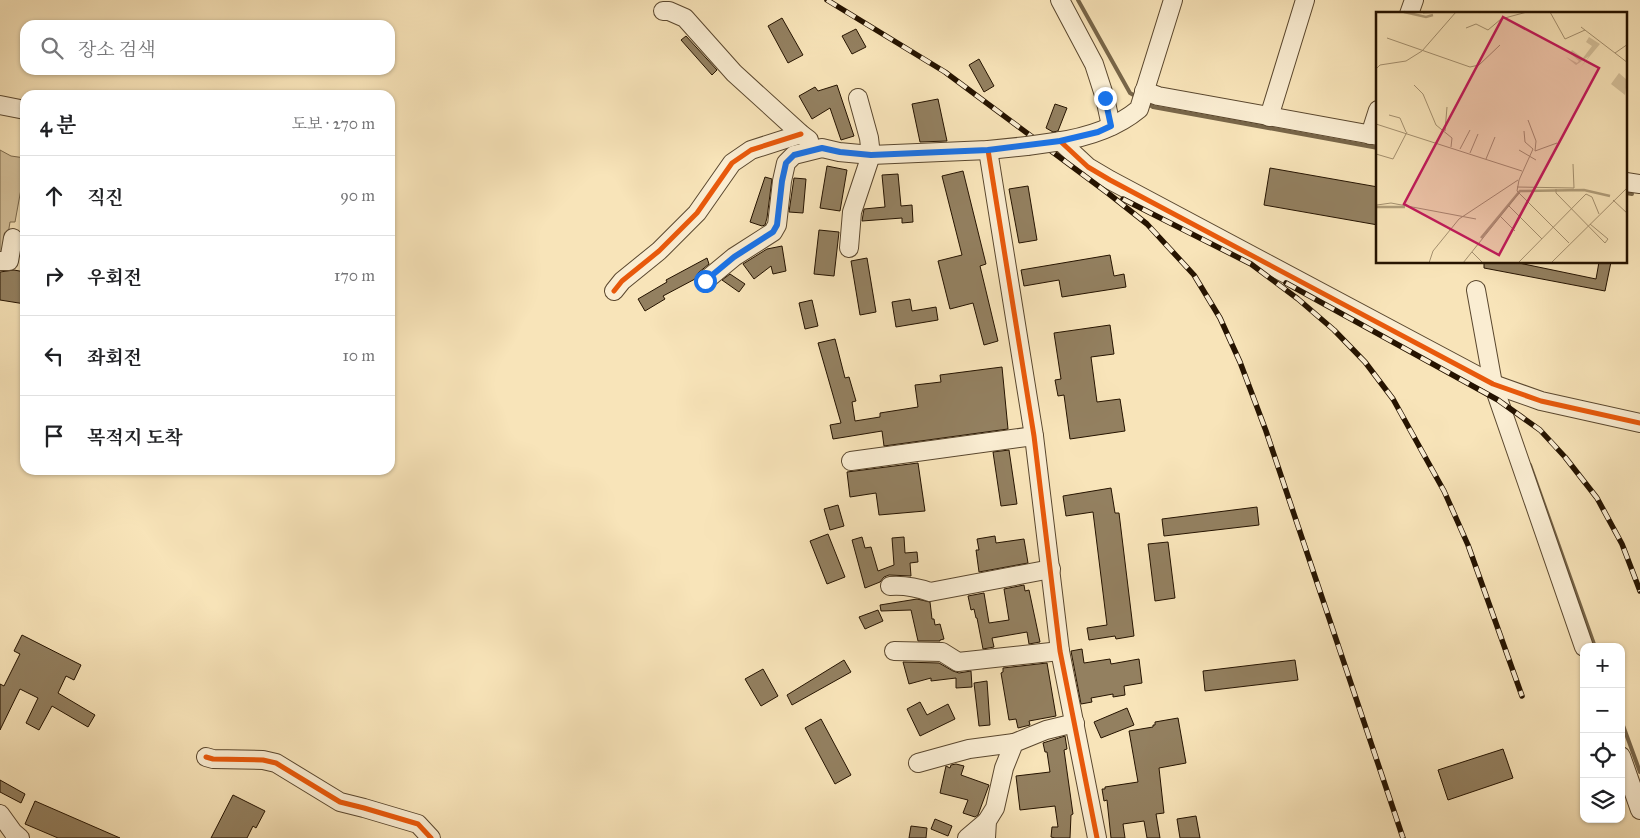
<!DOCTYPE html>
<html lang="ko">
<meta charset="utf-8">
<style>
:root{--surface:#fff;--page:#f2f2f2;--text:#202124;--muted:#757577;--line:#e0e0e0}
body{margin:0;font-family:"IM FELL Great Primer","Noto Serif KR",serif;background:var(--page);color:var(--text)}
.controls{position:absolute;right:15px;bottom:15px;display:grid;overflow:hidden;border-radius:10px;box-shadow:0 1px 4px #0004}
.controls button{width:45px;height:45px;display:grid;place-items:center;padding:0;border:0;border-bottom:1px solid var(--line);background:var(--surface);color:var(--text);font:25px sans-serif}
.stop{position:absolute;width:15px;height:15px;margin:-11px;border:4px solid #1a73e8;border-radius:50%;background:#fff}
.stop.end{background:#1a73e8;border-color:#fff;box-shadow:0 1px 5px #0008}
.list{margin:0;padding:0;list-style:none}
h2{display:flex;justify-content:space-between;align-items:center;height:65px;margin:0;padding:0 20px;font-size:21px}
h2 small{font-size:16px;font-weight:400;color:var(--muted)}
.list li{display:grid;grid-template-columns:32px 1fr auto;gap:15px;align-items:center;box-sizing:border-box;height:80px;padding:0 20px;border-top:1px solid var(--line)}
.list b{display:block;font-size:19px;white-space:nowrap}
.list em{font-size:16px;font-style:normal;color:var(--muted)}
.icon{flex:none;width:28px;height:28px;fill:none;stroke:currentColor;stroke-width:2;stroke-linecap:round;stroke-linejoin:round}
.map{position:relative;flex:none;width:1640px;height:838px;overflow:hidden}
.search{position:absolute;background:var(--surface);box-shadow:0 1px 4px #0004;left:20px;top:20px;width:375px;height:55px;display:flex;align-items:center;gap:12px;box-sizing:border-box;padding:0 18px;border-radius:15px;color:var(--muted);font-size:19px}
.panel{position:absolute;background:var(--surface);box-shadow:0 1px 4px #0004;left:20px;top:90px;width:375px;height:385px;border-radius:15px}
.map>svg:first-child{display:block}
.green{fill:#d4c09a;stroke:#7c6a4d}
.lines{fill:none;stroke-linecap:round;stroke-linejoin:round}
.stream{stroke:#786649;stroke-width:4}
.building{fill:#938060;stroke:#251300}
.minor-casing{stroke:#5a472e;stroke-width:20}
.minor{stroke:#faedd2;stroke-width:18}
.rail-casing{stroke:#251300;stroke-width:5.5}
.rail{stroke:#faedd2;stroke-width:4;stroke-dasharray:11;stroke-linecap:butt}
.minor-bridge-casing{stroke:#5a472e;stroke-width:20;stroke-linecap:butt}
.minor-bridge{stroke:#faedd2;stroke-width:18}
.cycleway-casing{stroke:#faedd2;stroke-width:8}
.cycleway{stroke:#e8590c;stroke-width:5}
.route{stroke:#1a73e8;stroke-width:6}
.inset-river{fill:none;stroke:#b09d7a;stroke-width:2.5}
.inset-road{fill:none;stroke:#a4906f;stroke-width:1}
.view{fill:#c2185b;fill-opacity:0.15;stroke:#c2185b;stroke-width:2.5}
.inset-edge{fill:none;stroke:#251300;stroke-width:2.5}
</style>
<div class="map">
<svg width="1640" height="838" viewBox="0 0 1640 838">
<rect width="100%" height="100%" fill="#f8e4b9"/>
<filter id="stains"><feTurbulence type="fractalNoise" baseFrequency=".004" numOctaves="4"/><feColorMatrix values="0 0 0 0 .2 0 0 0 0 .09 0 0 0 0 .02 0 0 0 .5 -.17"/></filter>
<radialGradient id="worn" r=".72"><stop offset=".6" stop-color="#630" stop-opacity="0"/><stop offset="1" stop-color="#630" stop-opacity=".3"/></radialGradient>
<path class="green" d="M 0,150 L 11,156 L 25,158 L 25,167 L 15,222 L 10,222 L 5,253 L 0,255 Z"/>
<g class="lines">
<g class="stream">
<path d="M 1078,0 L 1130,93 L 1137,97"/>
<path d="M 1147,103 L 1153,107 L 1378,148"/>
<path d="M 1626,193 L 1632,194"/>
<path d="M 1530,465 L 1595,647"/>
<path d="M 1621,720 L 1640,772"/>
</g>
</g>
<g class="building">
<path d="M 782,18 L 803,55 L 788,63 L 768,26 Z"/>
<path d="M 856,29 L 866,47 L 852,54 L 842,36 Z"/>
<path d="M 686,36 L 717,70 L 712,75 L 681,40 Z"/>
<path d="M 979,59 L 994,86 L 984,92 L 969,65 Z"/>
<path d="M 837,85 L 854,136 L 841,140 L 830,108 L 812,119 L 799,96 L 815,87 L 818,91 Z"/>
<path d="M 938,99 L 947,141 L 920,142 L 912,104 Z"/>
<path d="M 1055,104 L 1067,108 L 1058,131 L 1053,132 L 1046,128 Z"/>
<path d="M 827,166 L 847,170 L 840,211 L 820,208 Z"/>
<path d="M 1270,168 L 1378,187 L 1378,225 L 1264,205 Z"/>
<path d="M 963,171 L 986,264 L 980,266 L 998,341 L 984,345 L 973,303 L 950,309 L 938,261 L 962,255 L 942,176 Z"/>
<path d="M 898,174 L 901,206 L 912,205 L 913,222 L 902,223 L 902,218 L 862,221 L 864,209 L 885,207 L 882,175 Z"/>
<path d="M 765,177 L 772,179 L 767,218 L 765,225 L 762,226 L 750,222 Z"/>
<path d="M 794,178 L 806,179 L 803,213 L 789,212 Z"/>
<path d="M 1028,186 L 1037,240 L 1019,243 L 1009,189 Z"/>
<path d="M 819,230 L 839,232 L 834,276 L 814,274 Z"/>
<path d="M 782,246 L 786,271 L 773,274 L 771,266 L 754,279 L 743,264 L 767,249 Z"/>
<path d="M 1110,255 L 1114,276 L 1124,274 L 1126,287 L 1062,297 L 1059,280 L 1024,286 L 1021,270 Z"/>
<path d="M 707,258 L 709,264 L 698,273 L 695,279 L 663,296 L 665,299 L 645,311 L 638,299 L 667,282 L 666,280 Z"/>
<path d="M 867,258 L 876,312 L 860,315 L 851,261 Z"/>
<path d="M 1484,262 L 1514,262 L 1596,279 L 1599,262 L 1611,262 L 1605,291 L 1484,268 Z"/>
<path d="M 14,270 L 25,272 L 25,304 L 0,300 L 0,272 Z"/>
<path d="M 730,274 L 745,284 L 739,292 L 722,280 Z"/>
<path d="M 910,299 L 912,311 L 936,307 L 938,320 L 896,327 L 892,302 Z"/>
<path d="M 812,300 L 818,326 L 805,329 L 799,303 Z"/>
<path d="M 1110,325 L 1114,354 L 1091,357 L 1097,402 L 1120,399 L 1125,431 L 1070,439 L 1064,395 L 1058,396 L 1055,380 L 1061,379 L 1054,333 Z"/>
<path d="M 835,339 L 845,378 L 849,377 L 856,401 L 852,402 L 855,421 L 880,417 L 880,413 L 918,407 L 915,385 L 941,382 L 940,375 L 1002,367 L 1008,429 L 884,446 L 882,431 L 833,439 L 830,425 L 841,423 L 818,343 Z"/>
<path d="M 1009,450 L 1017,504 L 1001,506 L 993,452 Z"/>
<path d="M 918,463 L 925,511 L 879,515 L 876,493 L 850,497 L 847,472 Z"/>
<path d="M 1111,488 L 1115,513 L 1119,513 L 1134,636 L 1116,639 L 1115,636 L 1089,640 L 1087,628 L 1107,625 L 1093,512 L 1066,516 L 1063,496 Z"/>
<path d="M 838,505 L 844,526 L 830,530 L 824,509 Z"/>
<path d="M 1257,507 L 1259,525 L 1164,536 L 1162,519 Z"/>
<path d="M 828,534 L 845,577 L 827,584 L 810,541 Z"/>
<path d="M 995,536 L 996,543 L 1024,539 L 1028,563 L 979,572 L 976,550 L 979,550 L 977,539 Z"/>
<path d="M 862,537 L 865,548 L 871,547 L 878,571 L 894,565 L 892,538 L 904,537 L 905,553 L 917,552 L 918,562 L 910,563 L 911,576 L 889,575 L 884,577 L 880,582 L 865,588 L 852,540 Z"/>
<path d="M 1168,542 L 1175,598 L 1155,601 L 1148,544 Z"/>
<path d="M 1024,585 L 1025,591 L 1029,590 L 1040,642 L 1029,644 L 1027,632 L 992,638 L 994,647 L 983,649 L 977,618 L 976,618 L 974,609 L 971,610 L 968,596 L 984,593 L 989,623 L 1009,620 L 1004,589 Z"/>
<path d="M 917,599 L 930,602 L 932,619 L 934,619 L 935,625 L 940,624 L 944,639 L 940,640 L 940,641 L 918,641 L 911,610 L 881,611 L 880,605 Z"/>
<path d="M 878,610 L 883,621 L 865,629 L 859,617 Z"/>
<path d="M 22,635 L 81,665 L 74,680 L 66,676 L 58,693 L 95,715 L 88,727 L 52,706 L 39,730 L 26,723 L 38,698 L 20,689 L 0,730 L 0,684 L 4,686 L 20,654 L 14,651 Z"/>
<path d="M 1082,649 L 1084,663 L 1110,659 L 1111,664 L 1139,659 L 1142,683 L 1124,686 L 1125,695 L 1113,697 L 1113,694 L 1091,698 L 1092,702 L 1081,704 L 1071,651 Z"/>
<path d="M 844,660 L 851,672 L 792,705 L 787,695 Z"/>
<path d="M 1295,660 L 1298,680 L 1205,691 L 1203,671 Z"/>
<path d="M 903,662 L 939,663 L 953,671 L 959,673 L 971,671 L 972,687 L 956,688 L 956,678 L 931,681 L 931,678 L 909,684 Z"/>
<path d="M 1047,663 L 1056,716 L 1029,721 L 1030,725 L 1018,728 L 1016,719 L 1009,720 L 1001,673 L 1003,672 L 1003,668 Z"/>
<path d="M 763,669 L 778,696 L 761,706 L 745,679 Z"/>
<path d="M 987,681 L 990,725 L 979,726 L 974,683 Z"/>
<path d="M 920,702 L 927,715 L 948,704 L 955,719 L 920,736 L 907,709 Z"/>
<path d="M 1127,708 L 1134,725 L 1101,738 L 1094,722 Z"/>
<path d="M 1178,718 L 1186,763 L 1159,768 L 1164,813 L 1156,814 L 1160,838 L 1147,838 L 1144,821 L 1123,824 L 1125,838 L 1111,838 L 1107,800 L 1104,801 L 1102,789 L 1105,789 L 1105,787 L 1138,782 L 1129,731 L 1153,727 L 1153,725 L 1155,725 L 1155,722 Z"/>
<path d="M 821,719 L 851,775 L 835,784 L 805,728 Z"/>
<path d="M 1065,736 L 1067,749 L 1064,750 L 1073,814 L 1071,815 L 1070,838 L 1055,838 L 1051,837 L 1052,827 L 1058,827 L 1055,806 L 1020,810 L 1016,776 L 1050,772 L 1047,752 L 1045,752 L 1043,743 Z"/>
<path d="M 1503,749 L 1513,778 L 1448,800 L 1438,770 Z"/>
<path d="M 956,764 L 964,766 L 961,775 L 989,785 L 978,815 L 975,817 L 963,813 L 968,800 L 940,793 L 946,766 L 950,768 L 951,765 Z"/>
<path d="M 0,780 L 25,794 L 21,803 L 0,792 Z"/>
<path d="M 233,795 L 265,811 L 256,828 L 253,826 L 247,838 L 211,838 Z"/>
<path d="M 35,801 L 120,838 L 58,838 L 25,824 Z"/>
<path d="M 1196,816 L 1200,838 L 1180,838 L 1177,819 Z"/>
<path d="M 935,819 L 952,826 L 948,836 L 931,829 Z"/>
<path d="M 911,826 L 927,828 L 926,838 L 909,838 Z"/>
</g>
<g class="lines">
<g class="minor-casing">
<g id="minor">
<path d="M 1060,0 L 1094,64 L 1105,98 L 1111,126"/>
<path d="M 663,11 L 669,11 L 685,18 L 734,73 L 801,134 L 809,140"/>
<path d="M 1409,14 L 1414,0"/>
<path d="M 1144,91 L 1158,96 L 1378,136"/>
<path d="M 0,105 L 25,110"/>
<path d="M 1269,117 L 1305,0"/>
<path d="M 1370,135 L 1378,110"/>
<path d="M 1060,141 L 1088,167 L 1110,180 L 1493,384 L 1541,401 L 1640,423"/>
<path d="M 1055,142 C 1084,138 1116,128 1139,109 L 1173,0"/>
<path d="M 988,150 L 1034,436 L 1060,651 L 1097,838"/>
<path d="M 1626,182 L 1640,184"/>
<path d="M 849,248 L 852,212 L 871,155 L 869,138 L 858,98"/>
<path d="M 0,261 L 9,261 L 13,238"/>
<path d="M 705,281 L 734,257 L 773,232 L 777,225 L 782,181 L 786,163 L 794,155 L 822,148 L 839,152 L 871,155 L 988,150 L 1027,146"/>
<path d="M 1476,290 L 1493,384 L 1584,647"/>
<path d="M 614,291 L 622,281 L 659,251 L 697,213 L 732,163 L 751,150 L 801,134"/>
<path d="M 851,461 L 1034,436"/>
<path d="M 890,586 C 904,585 916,587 930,592 L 1051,569"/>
<path d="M 894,651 L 942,652 L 958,662 L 1060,651"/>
<path d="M 1621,756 L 1640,810"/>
<path d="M 206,757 L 213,759 L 263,760 L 276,763 L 340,802 L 364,808 L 418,824 L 431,838"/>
<path d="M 918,763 L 969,749 L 1014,743"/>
<path d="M 0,814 L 13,832 L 20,838"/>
<path d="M 967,838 L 987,821"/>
<path d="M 986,838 L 987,821 L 995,808 L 1004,768 L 1014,743 L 1046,730 L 1075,723"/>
</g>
</g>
<use href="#minor" class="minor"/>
<g class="rail-casing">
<g id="rail">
<path d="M 827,0 L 945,72 L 1109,194 L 1147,224 L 1194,275 L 1220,318 L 1240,362 L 1266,431 L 1403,838"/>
<path d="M 1123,199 L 1251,264 L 1298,299 L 1334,330 L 1365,362 L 1393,399 L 1444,491 L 1468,545 L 1522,696"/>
<path d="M 1286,283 L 1498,400 L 1540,430 L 1565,457 L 1597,498 L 1622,544 L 1640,591"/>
</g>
</g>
<use href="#rail" class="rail"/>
<g class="minor-bridge-casing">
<path id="minor-bridge" d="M 1027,146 L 1055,142"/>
</g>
<use href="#minor-bridge" class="minor-bridge"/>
<g class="cycleway-casing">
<g id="cycleway">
<path d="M 1060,141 L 1088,167 L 1110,180 L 1493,384 L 1541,401 L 1640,423"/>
<path d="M 988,150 L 1034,436 L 1060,651 L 1097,838"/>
<path d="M 614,291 L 622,281 L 659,251 L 697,213 L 732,163 L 751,150 L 801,134"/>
<path d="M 206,757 L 213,759 L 263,760 L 276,763 L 340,802 L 364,808 L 418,824 L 431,838"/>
</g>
</g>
<use href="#cycleway" class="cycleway"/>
</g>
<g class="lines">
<path class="route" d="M 705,281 L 734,257 L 773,232 L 777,225 L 782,181 L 786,163 L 794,155 L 822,148 L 840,152 L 871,155 L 988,150 L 1060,141 L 1098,132 L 1111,126 L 1105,98"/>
</g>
<g transform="translate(1376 12)">
<rect width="251" height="251" fill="#f8e4b9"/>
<path d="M 213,25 L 224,32 L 204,56 L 213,44 L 200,53 L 190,45 L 201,51 L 203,49 L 194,41 L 196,38 L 207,46 L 216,34 L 210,30 ZM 243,61 L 251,68 L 249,83 L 235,72 Z" fill="#d4c09a"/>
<path class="inset-river" d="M 28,0 L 50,5 L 57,3M 0,195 L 29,195M 105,226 L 144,179 L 208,178 L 234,184"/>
<path class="inset-road" d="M 174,0 L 189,27 L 209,18M 47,1 L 70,0M 205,15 L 252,51M 90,16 L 100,12 L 112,18 L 125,7 L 151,0M 11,26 L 94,55 L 103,53 L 124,33M 239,41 L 252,32M 0,57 L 4,53 L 30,49 L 46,39 L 80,0M 38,73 L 47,82 L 60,113 L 76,126 L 75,135M 13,103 L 24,106 L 30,120M 152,108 L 160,129 L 159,139M 0,112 L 146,159M 69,119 L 71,95M 148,119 L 149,130 L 157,137 L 143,168 L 141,179 L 193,231M 84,137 L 94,118M 143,138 L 160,148M 159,139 L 181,131M 94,141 L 102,122M 0,142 L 17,147 L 31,120M 110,147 L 119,125M 141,175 L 198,176 L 197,152M 180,177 L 180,181 L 229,231 L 232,227 L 214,212M 237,188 L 252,202M 1,193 L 15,191 L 100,207M 132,193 L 166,227M 124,204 L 139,219M 96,240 L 107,251M 53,251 L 57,239 L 83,207 L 142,168M 87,251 L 143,181M 142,251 L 210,182 L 216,185 L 223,202M 175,251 L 252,175"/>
<path class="view" d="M 127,5 L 223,56 L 123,243 L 28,192 Z"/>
<rect width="251" height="251" class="inset-edge"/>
</g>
<rect width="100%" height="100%" filter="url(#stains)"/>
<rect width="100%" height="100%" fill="url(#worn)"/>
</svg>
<div class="controls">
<button>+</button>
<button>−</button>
<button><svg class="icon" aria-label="locate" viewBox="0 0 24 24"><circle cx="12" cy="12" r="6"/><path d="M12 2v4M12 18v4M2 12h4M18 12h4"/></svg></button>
<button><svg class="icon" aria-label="layers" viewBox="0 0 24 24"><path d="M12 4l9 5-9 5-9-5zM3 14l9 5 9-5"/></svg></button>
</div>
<div class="stop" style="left:705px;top:281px"></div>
<div class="stop end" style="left:1105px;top:98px"></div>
<div class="search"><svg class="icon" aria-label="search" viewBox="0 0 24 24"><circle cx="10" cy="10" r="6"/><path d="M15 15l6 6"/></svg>장소 검색</div>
<section class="panel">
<h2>4 분<small>도보 · 270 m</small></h2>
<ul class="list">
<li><svg class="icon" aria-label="ahead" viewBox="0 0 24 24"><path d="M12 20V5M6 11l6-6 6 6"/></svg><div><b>직진</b></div><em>90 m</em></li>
<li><svg class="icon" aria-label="right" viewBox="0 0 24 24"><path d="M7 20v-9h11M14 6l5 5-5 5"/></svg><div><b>우회전</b></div><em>170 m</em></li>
<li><svg class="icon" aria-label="left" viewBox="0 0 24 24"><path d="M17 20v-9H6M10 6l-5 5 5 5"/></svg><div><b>좌회전</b></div><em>10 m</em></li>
<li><svg class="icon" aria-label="arrive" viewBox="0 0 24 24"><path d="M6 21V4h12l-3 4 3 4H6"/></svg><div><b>목적지 도착</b></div></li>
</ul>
</section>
</div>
